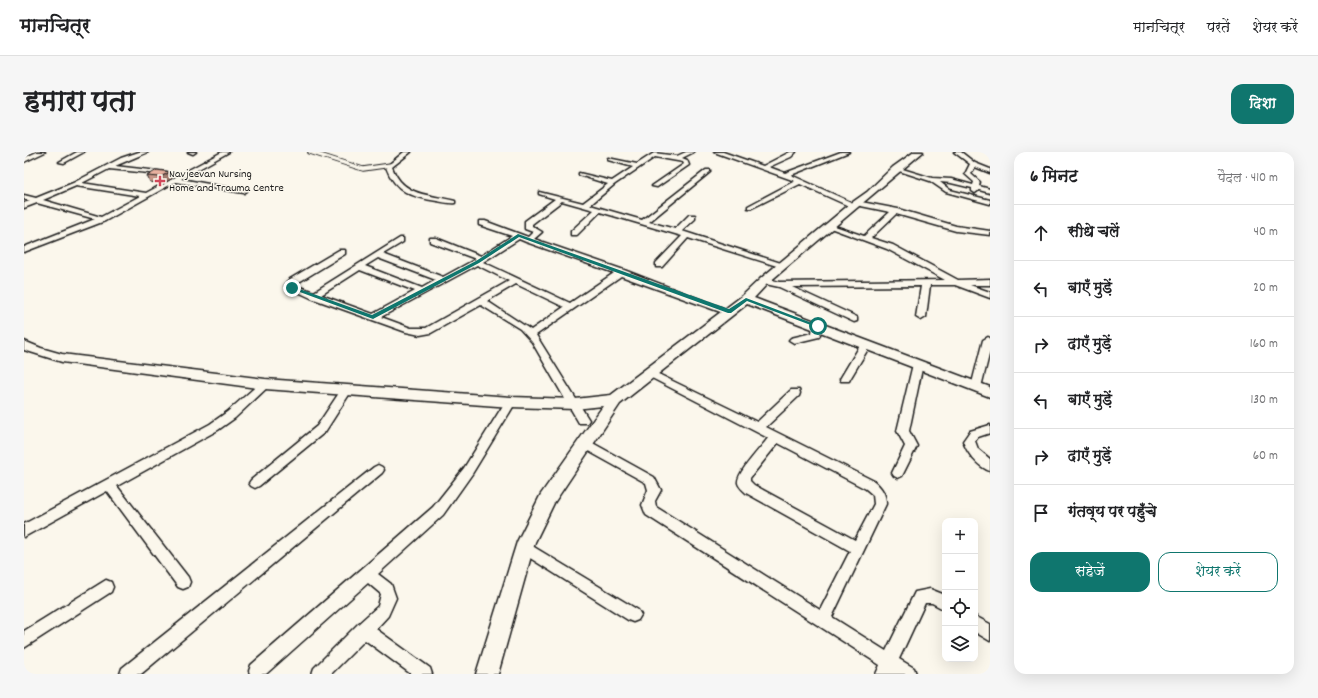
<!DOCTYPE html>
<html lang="hi">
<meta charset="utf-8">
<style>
:root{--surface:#fff;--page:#f6f6f6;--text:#202124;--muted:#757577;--line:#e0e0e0;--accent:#0f766e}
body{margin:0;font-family:Dekko,"Playpen Sans Deva",sans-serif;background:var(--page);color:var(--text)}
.controls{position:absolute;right:12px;bottom:12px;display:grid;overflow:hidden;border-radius:8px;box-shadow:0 4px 16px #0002}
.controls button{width:36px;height:36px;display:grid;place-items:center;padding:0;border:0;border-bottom:1px solid var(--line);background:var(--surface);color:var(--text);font:20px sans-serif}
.stop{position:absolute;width:12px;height:12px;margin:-9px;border:3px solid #0f766e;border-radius:50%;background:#fff}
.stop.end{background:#0f766e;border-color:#fff;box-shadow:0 1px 4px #0008}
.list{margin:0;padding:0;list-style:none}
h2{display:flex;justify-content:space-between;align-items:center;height:52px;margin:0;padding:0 16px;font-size:17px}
h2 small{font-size:13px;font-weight:400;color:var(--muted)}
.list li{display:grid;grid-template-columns:26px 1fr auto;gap:12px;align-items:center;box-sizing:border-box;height:56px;padding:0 16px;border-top:1px solid var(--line)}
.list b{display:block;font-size:15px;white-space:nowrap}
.list em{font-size:13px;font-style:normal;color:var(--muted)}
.actions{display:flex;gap:8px;padding:12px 16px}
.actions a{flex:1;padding:9px 0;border:1px solid var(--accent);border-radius:12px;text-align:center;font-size:14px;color:var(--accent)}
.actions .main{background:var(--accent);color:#fff}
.icon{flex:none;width:22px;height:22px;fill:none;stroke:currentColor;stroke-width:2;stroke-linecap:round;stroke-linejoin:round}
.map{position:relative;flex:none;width:966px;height:522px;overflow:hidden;border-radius:12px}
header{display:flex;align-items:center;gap:24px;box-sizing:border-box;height:56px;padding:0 20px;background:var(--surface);border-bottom:1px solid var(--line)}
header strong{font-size:19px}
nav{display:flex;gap:22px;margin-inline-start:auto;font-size:14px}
.intro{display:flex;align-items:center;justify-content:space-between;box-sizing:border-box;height:96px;padding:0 24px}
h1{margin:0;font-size:28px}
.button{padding:10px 18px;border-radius:12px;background:var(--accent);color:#fff;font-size:14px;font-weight:700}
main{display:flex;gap:24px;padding:0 24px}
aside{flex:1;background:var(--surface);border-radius:12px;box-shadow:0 4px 16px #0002}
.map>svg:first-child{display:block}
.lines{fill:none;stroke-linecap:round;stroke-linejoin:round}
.lane-casing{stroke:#1c1c1c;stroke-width:5.5}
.street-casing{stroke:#1c1c1c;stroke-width:3}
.secondary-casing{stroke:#1c1c1c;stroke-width:3}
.lane{stroke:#fbf7ec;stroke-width:3.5}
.street{fill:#fbf7ec;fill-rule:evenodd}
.secondary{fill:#fbf7ec;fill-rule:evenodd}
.wall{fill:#c89789;stroke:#1c1c1c}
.shaded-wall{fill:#a27b6f;stroke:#1c1c1c}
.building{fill:#e8b09f;stroke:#1c1c1c}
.route{fill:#0f766e}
.poi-dot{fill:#d1495b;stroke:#fbf7ec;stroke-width:1.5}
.labels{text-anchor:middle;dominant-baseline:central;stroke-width:3;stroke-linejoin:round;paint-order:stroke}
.far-poi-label{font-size:12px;fill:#1c1c1c;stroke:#fbf7ec;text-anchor:start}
</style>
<header>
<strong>मानचित्र</strong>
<nav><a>मानचित्र</a><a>परतें</a><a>शेयर करें</a></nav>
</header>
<div class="intro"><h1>हमारा पता</h1><a class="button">दिशा</a></div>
<main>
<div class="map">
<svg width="966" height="522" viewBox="0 0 966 522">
<rect width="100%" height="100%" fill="#fbf7ec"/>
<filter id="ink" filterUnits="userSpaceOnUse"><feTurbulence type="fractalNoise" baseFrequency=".025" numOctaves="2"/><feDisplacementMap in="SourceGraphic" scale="8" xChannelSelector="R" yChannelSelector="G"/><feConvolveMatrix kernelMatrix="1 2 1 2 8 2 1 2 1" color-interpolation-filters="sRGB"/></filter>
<g filter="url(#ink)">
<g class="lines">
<g class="lane-casing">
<path id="lane" d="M 286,0 L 339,17 L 367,13"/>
</g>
<g class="street-casing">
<g id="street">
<path d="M 13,0 L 21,0 L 0,10 L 0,6 Z"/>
<path d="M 53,0 L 60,0 L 40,11 L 35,10 Z"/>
<path d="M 115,0 L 124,0 L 91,14 L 143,20 L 146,22 L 145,23 L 85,17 L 58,31 L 122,41 L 198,0 L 205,0 L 157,27 L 223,39 L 220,41 L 151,30 L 81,69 L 0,100 L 0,95 L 71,67 L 13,51 L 0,56 L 0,51 L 6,49 L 0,47 L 0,43 L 12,46 L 49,31 L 97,6 ZM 52,34 L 116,44 L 77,65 L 19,48 Z"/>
<path d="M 164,0 L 172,0 L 169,2 Z"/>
<path d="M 380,0 L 387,0 L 368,15 C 379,45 405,42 431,49 L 431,51 C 426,52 419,50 413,49 C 388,45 371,40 362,15 Z"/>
<path d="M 662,0 L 670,0 L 658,6 L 663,8 L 665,13 L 633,35 L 628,34 L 660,12 L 659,10 L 631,5 L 591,32 L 566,53 L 618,68 L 682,18 L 686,18 L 686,20 L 625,70 L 651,77 L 665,63 L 671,63 L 671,67 L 658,79 L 763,113 L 756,115 L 664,86 L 638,115 L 632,115 L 632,111 L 658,84 L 576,60 L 553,83 L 547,83 L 547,79 L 570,58 L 538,49 L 508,72 L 508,74 L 518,80 L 510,87 L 600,118 L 709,160 L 708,162 L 702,162 L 597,124 L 512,183 L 565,268 L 563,271 L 555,271 L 508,190 L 496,177 L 457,153 L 407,181 L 396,183 L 382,180 L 287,146 L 261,134 L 266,127 L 315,98 L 321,98 L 321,102 L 270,133 L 290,140 L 376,86 L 379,86 L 379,90 L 359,102 L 419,125 L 452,107 L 406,90 L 406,86 L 412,86 L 457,104 L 488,84 L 455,73 L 455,69 L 461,69 L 504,85 L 509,80 L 501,77 L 501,69 L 531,47 L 515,42 L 515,40 L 559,51 L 584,32 L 555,23 L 555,21 L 588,29 L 609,15 L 584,8 L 584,6 L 613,12 L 630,1 L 653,4 ZM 495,87 L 502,90 L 590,121 L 546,151 L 459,110 ZM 354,106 L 412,128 L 398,136 L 341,114 ZM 453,113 L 485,129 L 402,176 L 387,176 L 357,165 ZM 336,118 L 391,139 L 349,162 L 297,143 ZM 492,132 L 540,155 L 507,178 L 463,149 Z"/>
<path d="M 690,0 L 699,0 L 739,14 L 766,0 L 772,0 L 767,5 L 745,15 L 761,21 L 817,0 L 825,0 L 767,23 L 829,51 L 832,49 L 874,57 L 932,74 L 966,79 L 966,83 L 932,79 L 872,62 L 847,86 L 869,93 L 934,128 L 966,127 L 966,133 L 946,133 L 966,140 L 966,146 L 931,133 L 906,133 L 902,165 L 897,168 L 892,165 L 897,134 L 768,135 L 833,165 L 833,169 L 830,170 L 755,135 L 737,131 L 736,129 L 740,126 L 755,130 L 921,128 L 863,97 L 801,74 L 805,72 L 840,84 L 866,60 L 832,53 L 831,55 L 827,55 L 776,32 L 728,56 L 724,56 L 724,54 L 771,29 Z"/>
<path d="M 930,0 L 937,0 L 951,11 L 966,17 L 966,21 L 951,15 L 947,22 L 956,30 L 955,34 L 966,37 L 966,41 L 955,38 L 951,41 L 948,39 L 948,36 L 927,31 L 916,30 L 926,38 L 966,48 L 966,52 L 922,40 L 906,29 L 869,17 L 872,15 L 908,26 L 927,27 L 949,33 L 950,30 L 941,22 L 946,12 Z"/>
<path d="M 794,171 L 799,174 L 795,185 L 770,191 L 765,188 L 767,186 L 788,181 L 789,174 Z"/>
<path d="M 964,185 L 966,186 L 966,199 L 957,235 L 952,239 L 947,235 L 959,188 Z"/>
<path d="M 842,189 L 847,192 L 826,227 L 825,229 L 817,229 L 816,227 L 837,192 Z"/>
<path d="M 894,209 L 899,212 L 885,279 L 893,294 L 878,324 L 874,326 L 870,324 L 868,321 L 881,294 L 873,279 L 889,212 Z"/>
<path d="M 626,218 L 733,270 L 767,238 L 775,238 L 776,241 L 775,244 L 742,275 L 850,329 C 858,336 862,342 862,352 L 808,465 L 862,499 L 891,440 L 906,437 L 921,443 L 921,458 L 908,451 L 901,451 L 875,507 L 890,516 L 892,522 L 852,522 L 856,513 L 622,363 L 618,353 L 624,338 L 622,331 L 557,295 L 555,292 L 557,289 L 565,289 L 630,325 L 637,338 L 631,349 L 632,355 L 796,458 L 826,399 L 722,341 C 719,338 715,335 714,331 C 712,321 738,295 744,286 L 622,223 L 621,221 ZM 754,291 L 842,337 L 849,343 L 850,352 L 831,388 L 730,333 L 726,329 L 726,326 Z"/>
<path d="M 241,229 L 246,232 L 245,234 L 211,266 L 194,278 L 93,334 L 164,425 L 166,430 L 164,435 L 159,437 L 154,435 L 83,339 L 0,385 L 0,372 L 186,272 L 203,260 L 237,230 Z"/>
<path d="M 323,234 L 328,238 L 301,280 L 235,334 L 231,336 L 227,334 L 225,331 L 227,328 L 293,274 L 319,235 Z"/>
<path d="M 487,246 L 492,250 L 448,322 L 419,363 L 354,422 L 367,432 L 372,446 L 364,464 L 352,477 L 406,516 L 408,522 L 387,522 L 341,488 L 307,522 L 288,522 L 290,516 L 334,472 L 354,454 L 357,442 L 344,431 L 242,522 L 226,522 L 225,519 L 227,513 L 409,355 L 440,316 L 483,247 Z"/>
<path d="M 966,273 L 966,281 L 954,285 L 951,289 L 954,297 L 966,307 L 966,319 C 954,315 943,301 939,289 L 946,279 Z"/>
<path d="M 354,313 L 358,315 L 360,318 L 358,321 L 117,522 L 96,522 L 98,516 L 350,315 Z"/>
<path d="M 500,389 L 614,458 L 617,463 L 614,468 L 609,470 L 604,468 L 495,399 L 493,395 L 495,391 Z"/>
<path d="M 82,428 L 87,430 L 89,435 L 87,440 L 0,496 L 0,479 Z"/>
<path d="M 951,464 L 966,472 L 966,489 L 951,480 Z"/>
</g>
</g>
<g class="secondary-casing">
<path id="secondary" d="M 890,0 L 899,0 L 744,131 L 730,146 L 966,235 L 966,245 L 723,152 L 596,252 L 530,351 L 511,390 L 474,522 L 452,522 L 493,390 L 517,342 L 579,254 L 551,257 L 487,255 L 241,237 L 38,210 L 0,198 L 0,189 L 17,196 L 38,202 L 241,227 L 487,245 L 551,247 L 587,243 L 718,144 L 736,127 L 826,52 L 843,40 L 869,15 Z"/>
</g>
<use href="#lane" class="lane"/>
<use href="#street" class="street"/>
<use href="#secondary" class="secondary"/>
</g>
<path class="wall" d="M 146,20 L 149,26 L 139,32 L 126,30 L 123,24 Z"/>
<path class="shaded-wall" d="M 146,20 L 149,26 L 139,32 L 136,25 Z"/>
<path class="building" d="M 133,18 L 146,20 L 136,25 L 123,24 Z"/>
</g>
<path class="route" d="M 494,82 L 705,157 L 722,146 L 796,174 L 792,175 L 723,149 L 707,161 L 704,161 L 495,85 L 455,111 L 349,167 L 265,136 L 270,135 L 348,163 L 452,109 Z"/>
<path class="poi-dot" d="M134 23h4v4h4v4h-4v4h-4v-4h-4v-4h4z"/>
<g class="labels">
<g class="far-poi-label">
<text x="145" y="22">Navjeevan Nursing<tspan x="145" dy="14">Home and Trauma Centre</tspan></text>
</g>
</g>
</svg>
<div class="controls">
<button>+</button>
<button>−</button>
<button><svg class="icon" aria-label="locate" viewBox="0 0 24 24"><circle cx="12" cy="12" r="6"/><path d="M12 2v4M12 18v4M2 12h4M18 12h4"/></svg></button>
<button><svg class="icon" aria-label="layers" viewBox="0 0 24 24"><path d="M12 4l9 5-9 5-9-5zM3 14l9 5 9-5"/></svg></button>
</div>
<div class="stop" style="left:794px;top:174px"></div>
<div class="stop end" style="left:268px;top:136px"></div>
</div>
<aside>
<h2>6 मिनट<small>पैदल · 410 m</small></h2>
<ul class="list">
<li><svg class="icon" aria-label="ahead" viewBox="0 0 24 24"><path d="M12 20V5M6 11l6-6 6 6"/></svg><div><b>सीधे चलें</b></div><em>40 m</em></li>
<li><svg class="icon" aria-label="left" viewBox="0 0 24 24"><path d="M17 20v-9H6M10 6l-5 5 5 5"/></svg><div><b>बाएँ मुड़ें</b></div><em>20 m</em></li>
<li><svg class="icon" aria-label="right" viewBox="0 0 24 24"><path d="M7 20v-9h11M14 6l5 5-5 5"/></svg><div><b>दाएँ मुड़ें</b></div><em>160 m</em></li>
<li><svg class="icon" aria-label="left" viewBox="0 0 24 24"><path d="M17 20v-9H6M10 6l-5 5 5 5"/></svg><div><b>बाएँ मुड़ें</b></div><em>130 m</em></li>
<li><svg class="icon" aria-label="right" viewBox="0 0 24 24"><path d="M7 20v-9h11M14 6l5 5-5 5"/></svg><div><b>दाएँ मुड़ें</b></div><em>60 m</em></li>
<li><svg class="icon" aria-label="arrive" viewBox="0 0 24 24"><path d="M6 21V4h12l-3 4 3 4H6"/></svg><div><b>गंतव्य पर पहुँचे</b></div></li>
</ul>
<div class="actions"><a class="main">सहेजें</a><a>शेयर करें</a></div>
</aside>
</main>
